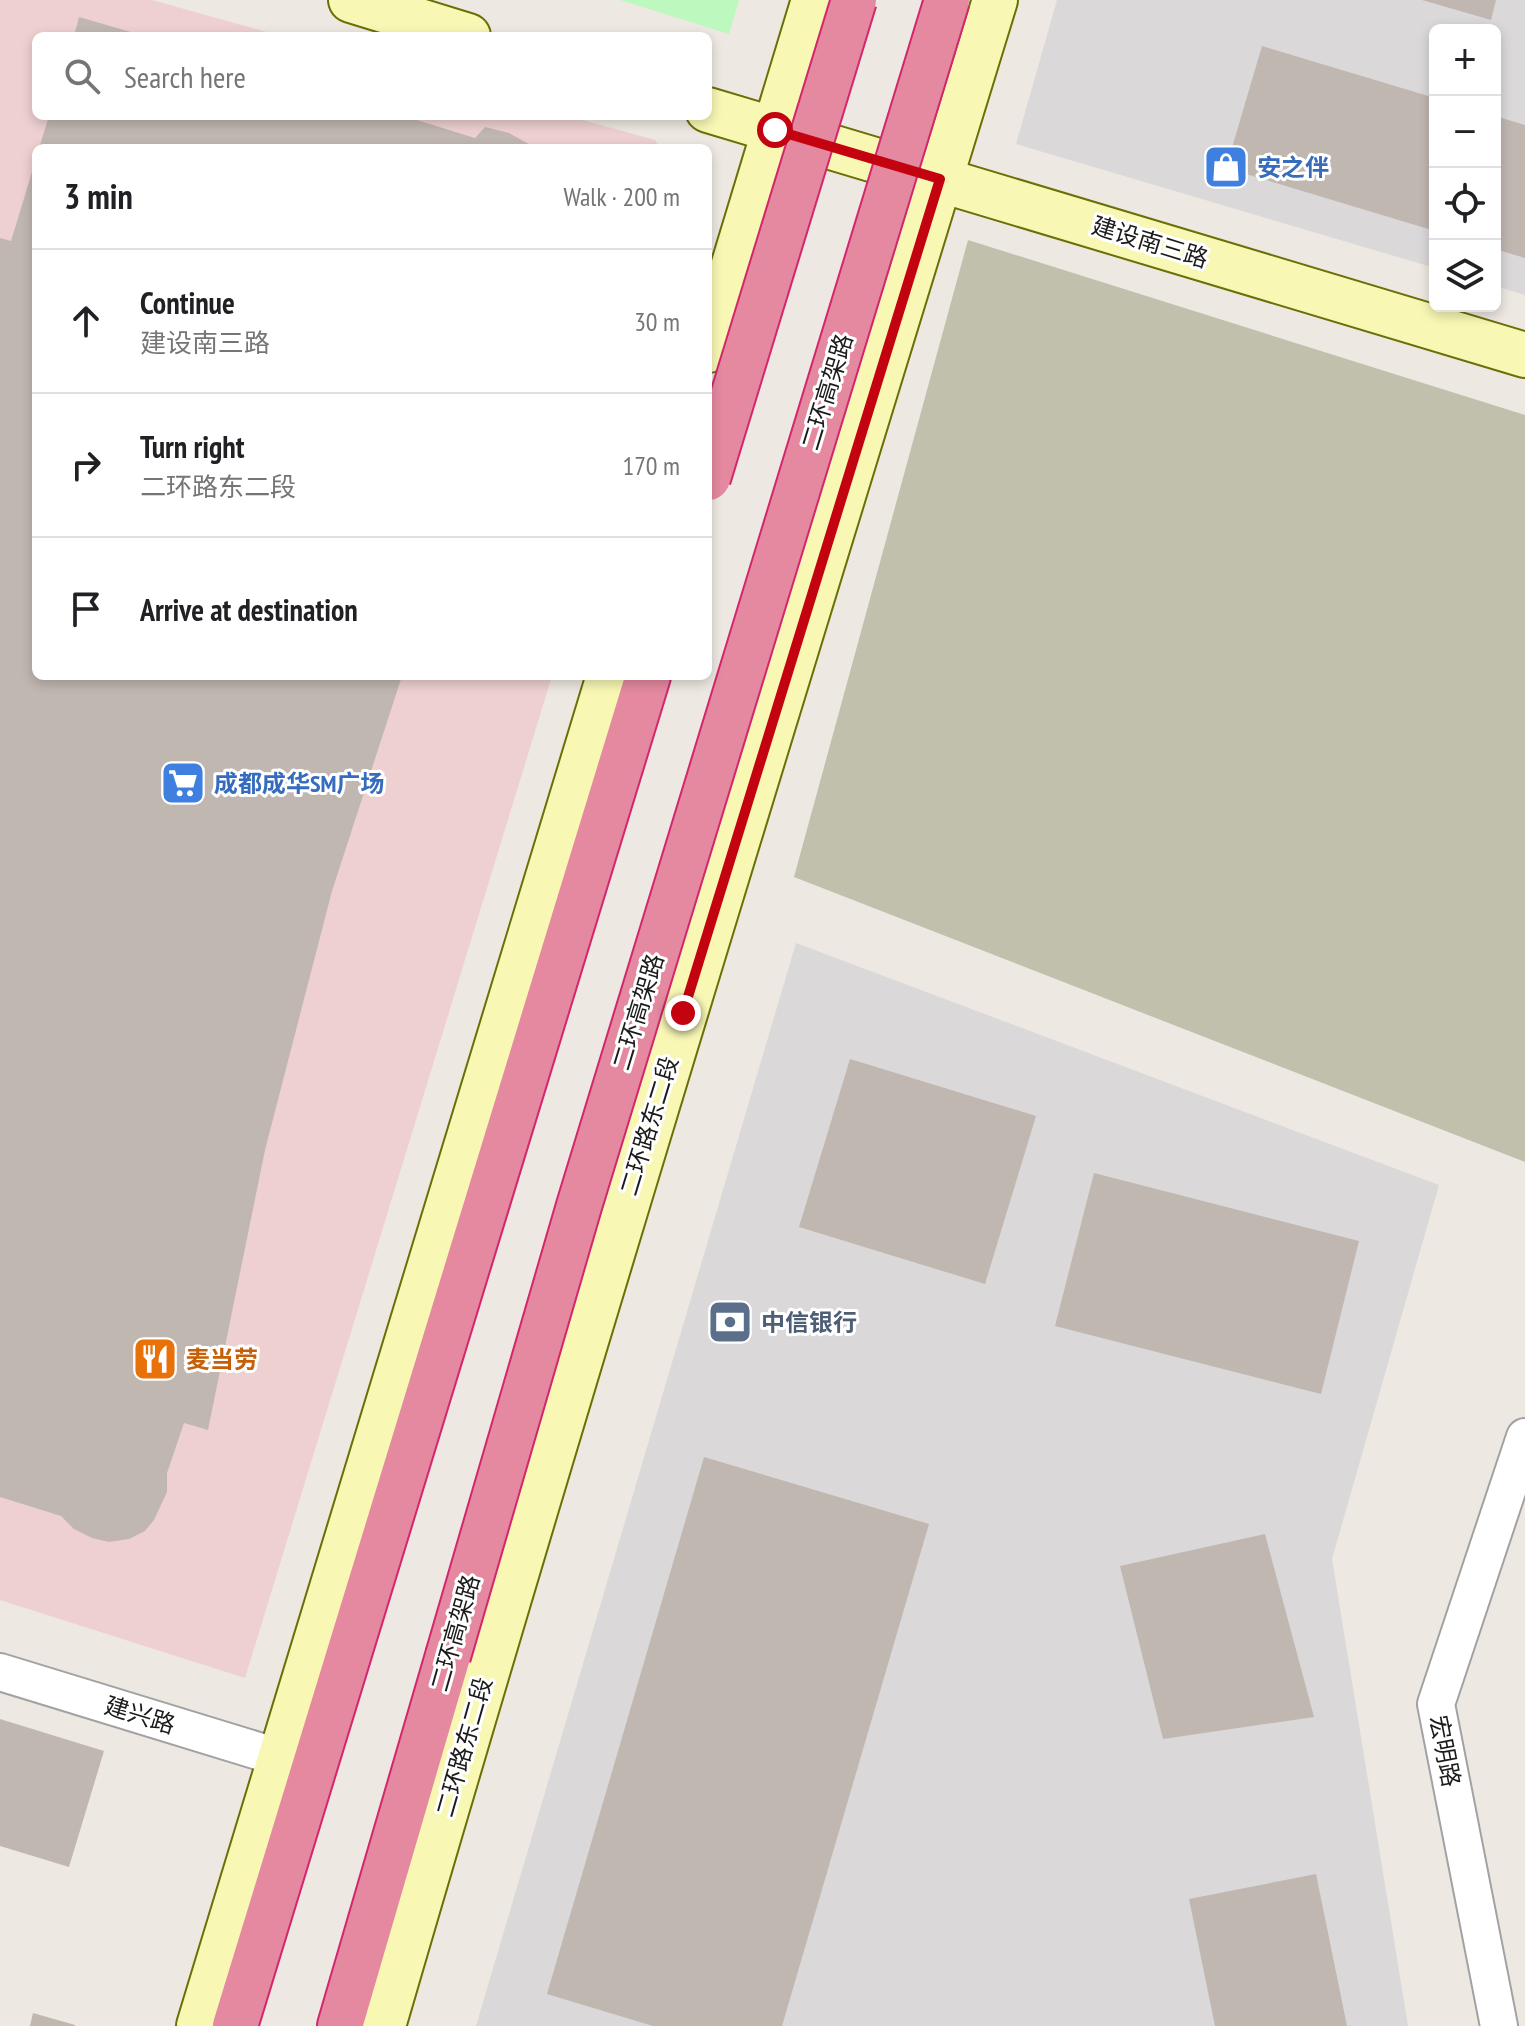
<!DOCTYPE html>
<meta charset="utf-8">
<style>
:root{--surface:#fff;--page:#f6f6f6;--text:#202124;--muted:#757577;--line:#e0e0e0}
body{margin:0;font-family:"PT Sans Narrow","Noto Sans SC",sans-serif;background:var(--page);color:var(--text)}
.controls{position:absolute;right:24px;top:24px;display:grid;overflow:hidden;border-radius:12px;box-shadow:0 4px 12px #0003}
.controls button{width:72px;height:72px;display:grid;place-items:center;padding:0;border:0;border-bottom:2px solid var(--line);background:var(--surface);color:var(--text);font:40px sans-serif}
.stop{position:absolute;width:24px;height:24px;margin:-18px;border:6px solid #c40310;border-radius:50%;background:#fff}
.stop.end{background:#c40310;border-color:#fff;box-shadow:0 2px 8px #0008}
.list{margin:0;padding:0;list-style:none}
h2{display:flex;justify-content:space-between;align-items:center;height:104px;margin:0;padding:0 32px;font-size:34px}
h2 small{font-size:26px;font-weight:400;color:var(--muted)}
.list li{display:grid;grid-template-columns:52px 1fr auto;gap:24px;align-items:center;box-sizing:border-box;height:144px;padding:0 32px;border-top:2px solid var(--line)}
.list b{display:block;font-size:30px;white-space:nowrap}
.list p{margin:0;font-size:26px;white-space:nowrap;color:var(--muted)}
.list em{font-size:26px;font-style:normal;color:var(--muted)}
.icon{flex:none;width:44px;height:44px;fill:none;stroke:currentColor;stroke-width:2;stroke-linecap:round;stroke-linejoin:round}
.map{position:relative;flex:none;width:1525px;height:2026px;overflow:hidden}
.search{position:absolute;background:var(--surface);box-shadow:0 4px 12px #0003;left:32px;top:32px;width:680px;height:88px;display:flex;align-items:center;gap:20px;box-sizing:border-box;padding:0 28px;border-radius:12px;color:var(--muted);font-size:30px}
.panel{position:absolute;background:var(--surface);box-shadow:0 4px 12px #0003;left:32px;top:144px;width:680px;height:536px;border-radius:12px}
.map>svg:first-child{display:block}
.residential{fill:#dad8d8}
.commercial{fill:#eed0d1}
.construction{fill:#c1c0ad}
.park{fill:#bdf8be}
.building{fill:#c1b7b1}
.lines{fill:none;stroke-linecap:round;stroke-linejoin:round}
.street-casing{stroke:#a2a2a2;stroke-width:40}
.secondary-casing{stroke:#6a6f06;stroke-width:48}
.highway-casing{stroke:#d3266d;stroke-width:48}
.street{stroke:#fff;stroke-width:36}
.secondary{stroke:#f8f7b4;stroke-width:44}
.highway{stroke:#e489a0;stroke-width:44}
.highway-bridge-casing{stroke:#d3266d;stroke-width:48;stroke-linecap:butt}
.highway-bridge{stroke:#e489a0;stroke-width:44}
.route{stroke:#c40310;stroke-width:10}
.labels{text-anchor:middle;dominant-baseline:central;stroke-width:6;stroke-linejoin:round;paint-order:stroke}
.shop-label{font-size:24px;font-weight:bold;fill:#366cbe;stroke:#fff;text-anchor:start}
.street-label{font-size:24px;fill:#1b1b1b;stroke:#fff}
.service-label{font-size:24px;font-weight:bold;fill:#4e5e75;stroke:#fff;text-anchor:start}
.food-label{font-size:24px;font-weight:bold;fill:#c56008;stroke:#fff;text-anchor:start}
</style>
<div class="map">
<svg width="1525" height="2026" viewBox="0 0 1525 2026">
<rect width="100%" height="100%" fill="#ede8e1"/>
<g class="residential">
<path d="M 1057,0 L 1525,0 L 1525,295 L 1495,286 L 1495,30 L 1435,30 L 1435,268 L 1016,144 Z"/>
<path d="M 796,943 L 1439,1185 L 1332,1559 L 1408,2026 L 476,2026 Z"/>
</g>
<path class="commercial" d="M 0,0 L 152,0 L 281,36 L 36,36 L 36,116 L 568,116 L 655,140 L 660,148 L 36,148 L 36,676 L 552,676 L 245,1678 L 0,1600 Z"/>
<path class="construction" d="M 968,240 L 1525,415 L 1525,1162 L 794,877 Z"/>
<path class="park" d="M 620,0 L 739,0 L 729,34 Z"/>
<g class="building">
<path d="M 1422,0 L 1496,0 L 1491,20 Z"/>
<path d="M 79,17 L 141,35 L 140,36 L 74,36 Z"/>
<path d="M 1262,46 L 1435,98 L 1435,231 L 1226,168 Z"/>
<path d="M 49,116 L 404,116 L 475,138 L 485,127 L 509,133 L 536,148 L 39,148 Z"/>
<path d="M 1495,116 L 1525,125 L 1525,258 L 1495,249 Z"/>
<path d="M 35,162 L 36,676 L 402,676 L 332,891 L 265,1150 L 208,1430 L 184,1423 L 167,1473 L 167,1492 L 154,1520 L 145,1531 L 129,1539 L 109,1542 L 92,1538 L 74,1529 L 61,1516 L 0,1497 L 0,238 L 11,241 Z"/>
<path d="M 850,1059 L 1036,1116 L 985,1284 L 799,1227 Z"/>
<path d="M 1094,1173 L 1359,1241 L 1321,1394 L 1055,1326 Z"/>
<path d="M 704,1457 L 929,1524 L 782,2026 L 653,2026 L 547,1994 Z"/>
<path d="M 1265,1534 L 1314,1717 L 1163,1739 L 1120,1566 Z"/>
<path d="M 0,1719 L 104,1751 L 69,1867 L 0,1846 Z"/>
<path d="M 1316,1874 L 1347,2026 L 1215,2026 L 1189,1899 Z"/>
<path d="M 33,2013 L 75,2025 L 75,2026 L 30,2026 Z"/>
</g>
<g class="lines">
<g class="street-casing">
<g id="street">
<path d="M 0,1672 L 281,1758"/>
<path d="M 1499,2026 L 1436,1704 L 1525,1437"/>
</g>
</g>
<g class="secondary-casing">
<g id="secondary">
<path d="M 351,0 L 468,36"/>
<path d="M 708,110 L 1525,355"/>
<path d="M 708,350 L 814,0"/>
<path d="M 199,2026 L 609,676"/>
<path d="M 383,2026 C 580,1349 788,675 995,0"/>
</g>
</g>
<g class="highway-casing">
<g id="highway">
<path d="M 235,2026 L 648,676"/>
<path d="M 340,2026 L 448,1656"/>
</g>
</g>
<use href="#street" class="street"/>
<use href="#secondary" class="secondary"/>
<use href="#highway" class="highway"/>
<g class="highway-bridge-casing">
<g id="highway-bridge">
<path d="M 708,478 L 854,0"/>
<path d="M 448,1656 L 579,1206 L 947,0"/>
</g>
</g>
<use href="#highway-bridge" class="highway-bridge"/>
</g>
<g class="lines">
<path class="route" d="M 683,1013 L 940,179 L 775,130"/>
</g>
<defs>
<g id="shop-square" transform="scale(2.3)"><rect x="-9" y="-9" width="18" height="18" rx="4" fill="#3f7fe0" stroke="#fff"/><path d="M-5-2.5h2.3a2.7 3.5 0 0 1 5.4 0H5L5.5 6h-11ZM-1.5-2.5h3a1.5 2.3 0 0 0-3 0Z" fill="#fff"/></g>
<g id="supermarket-square" transform="scale(2.3)"><rect x="-9" y="-9" width="18" height="18" rx="4" fill="#3f7fe0" stroke="#fff"/><path d="M-6-5.5h2.5l.6 2H6L4.5 2H-2.5L-4.4-4H-6ZM-1.5 3.2a1.3 1.3 0 1 0 .1 0ZM3 3.2a1.3 1.3 0 1 0 .1 0Z" fill="#fff"/></g>
<g id="bank-square" transform="scale(2.3)"><rect x="-9" y="-9" width="18" height="18" rx="4" fill="#5c6f8a" stroke="#fff"/><path d="M-6-4H6V4H-6ZM0-2.3a2.3 2.3 0 1 0 0 4.6a2.3 2.3 0 1 0 0-4.6Z" fill="#fff"/></g>
<g id="restaurant-square" transform="scale(2.3)"><rect x="-9" y="-9" width="18" height="18" rx="4" fill="#e8710a" stroke="#fff"/><path d="M-5-6h1v4h1v-4h1v4h1v-4h1v5L-1.5 .5V6h-2V.5L-5-1ZM5-6V6H3V1.5H1.5Q1.5-4 5-6Z" fill="#fff"/></g>
</defs>
<g fill-rule="evenodd">
<use href="#shop-square" x="1226" y="167"/>
<use href="#supermarket-square" x="183" y="783"/>
<use href="#bank-square" x="730" y="1322"/>
<use href="#restaurant-square" x="155" y="1359"/>
</g>
<g class="labels">
<g class="shop-label">
<text x="1257" y="167">安之伴</text>
<text x="214" y="783">成都成华SM广场</text>
</g>
<g class="street-label">
<text transform="translate(1150 242) rotate(17)">建设南三路</text>
<text transform="translate(827 392) rotate(-73)">二环高架路</text>
<text transform="translate(638 1012) rotate(-73)">二环高架路</text>
<text transform="translate(649 1126) rotate(-73)">二环路东二段</text>
<text transform="translate(455 1633) rotate(-74)">二环高架路</text>
<text transform="translate(140 1715) rotate(17)">建兴路</text>
<text transform="translate(464 1747) rotate(-74)">二环路东二段</text>
<text transform="translate(1445 1751) rotate(79)">宏明路</text>
</g>
<g class="service-label">
<text x="761" y="1322">中信银行</text>
</g>
<g class="food-label">
<text x="186" y="1359">麦当劳</text>
</g>
</g>
</svg>
<div class="controls">
<button>+</button>
<button>−</button>
<button><svg class="icon" aria-label="locate" viewBox="0 0 24 24"><circle cx="12" cy="12" r="6"/><path d="M12 2v4M12 18v4M2 12h4M18 12h4"/></svg></button>
<button><svg class="icon" aria-label="layers" viewBox="0 0 24 24"><path d="M12 4l9 5-9 5-9-5zM3 14l9 5 9-5"/></svg></button>
</div>
<div class="stop" style="left:775px;top:130px"></div>
<div class="stop end" style="left:683px;top:1013px"></div>
<div class="search"><svg class="icon" aria-label="search" viewBox="0 0 24 24"><circle cx="10" cy="10" r="6"/><path d="M15 15l6 6"/></svg>Search here</div>
<section class="panel">
<h2>3 min<small>Walk · 200 m</small></h2>
<ul class="list">
<li><svg class="icon" aria-label="ahead" viewBox="0 0 24 24"><path d="M12 20V5M6 11l6-6 6 6"/></svg><div><b>Continue</b><p>建设南三路</p></div><em>30 m</em></li>
<li><svg class="icon" aria-label="right" viewBox="0 0 24 24"><path d="M7 20v-9h11M14 6l5 5-5 5"/></svg><div><b>Turn right</b><p>二环路东二段</p></div><em>170 m</em></li>
<li><svg class="icon" aria-label="arrive" viewBox="0 0 24 24"><path d="M6 21V4h12l-3 4 3 4H6"/></svg><div><b>Arrive at destination</b></div></li>
</ul>
</section>
</div>
